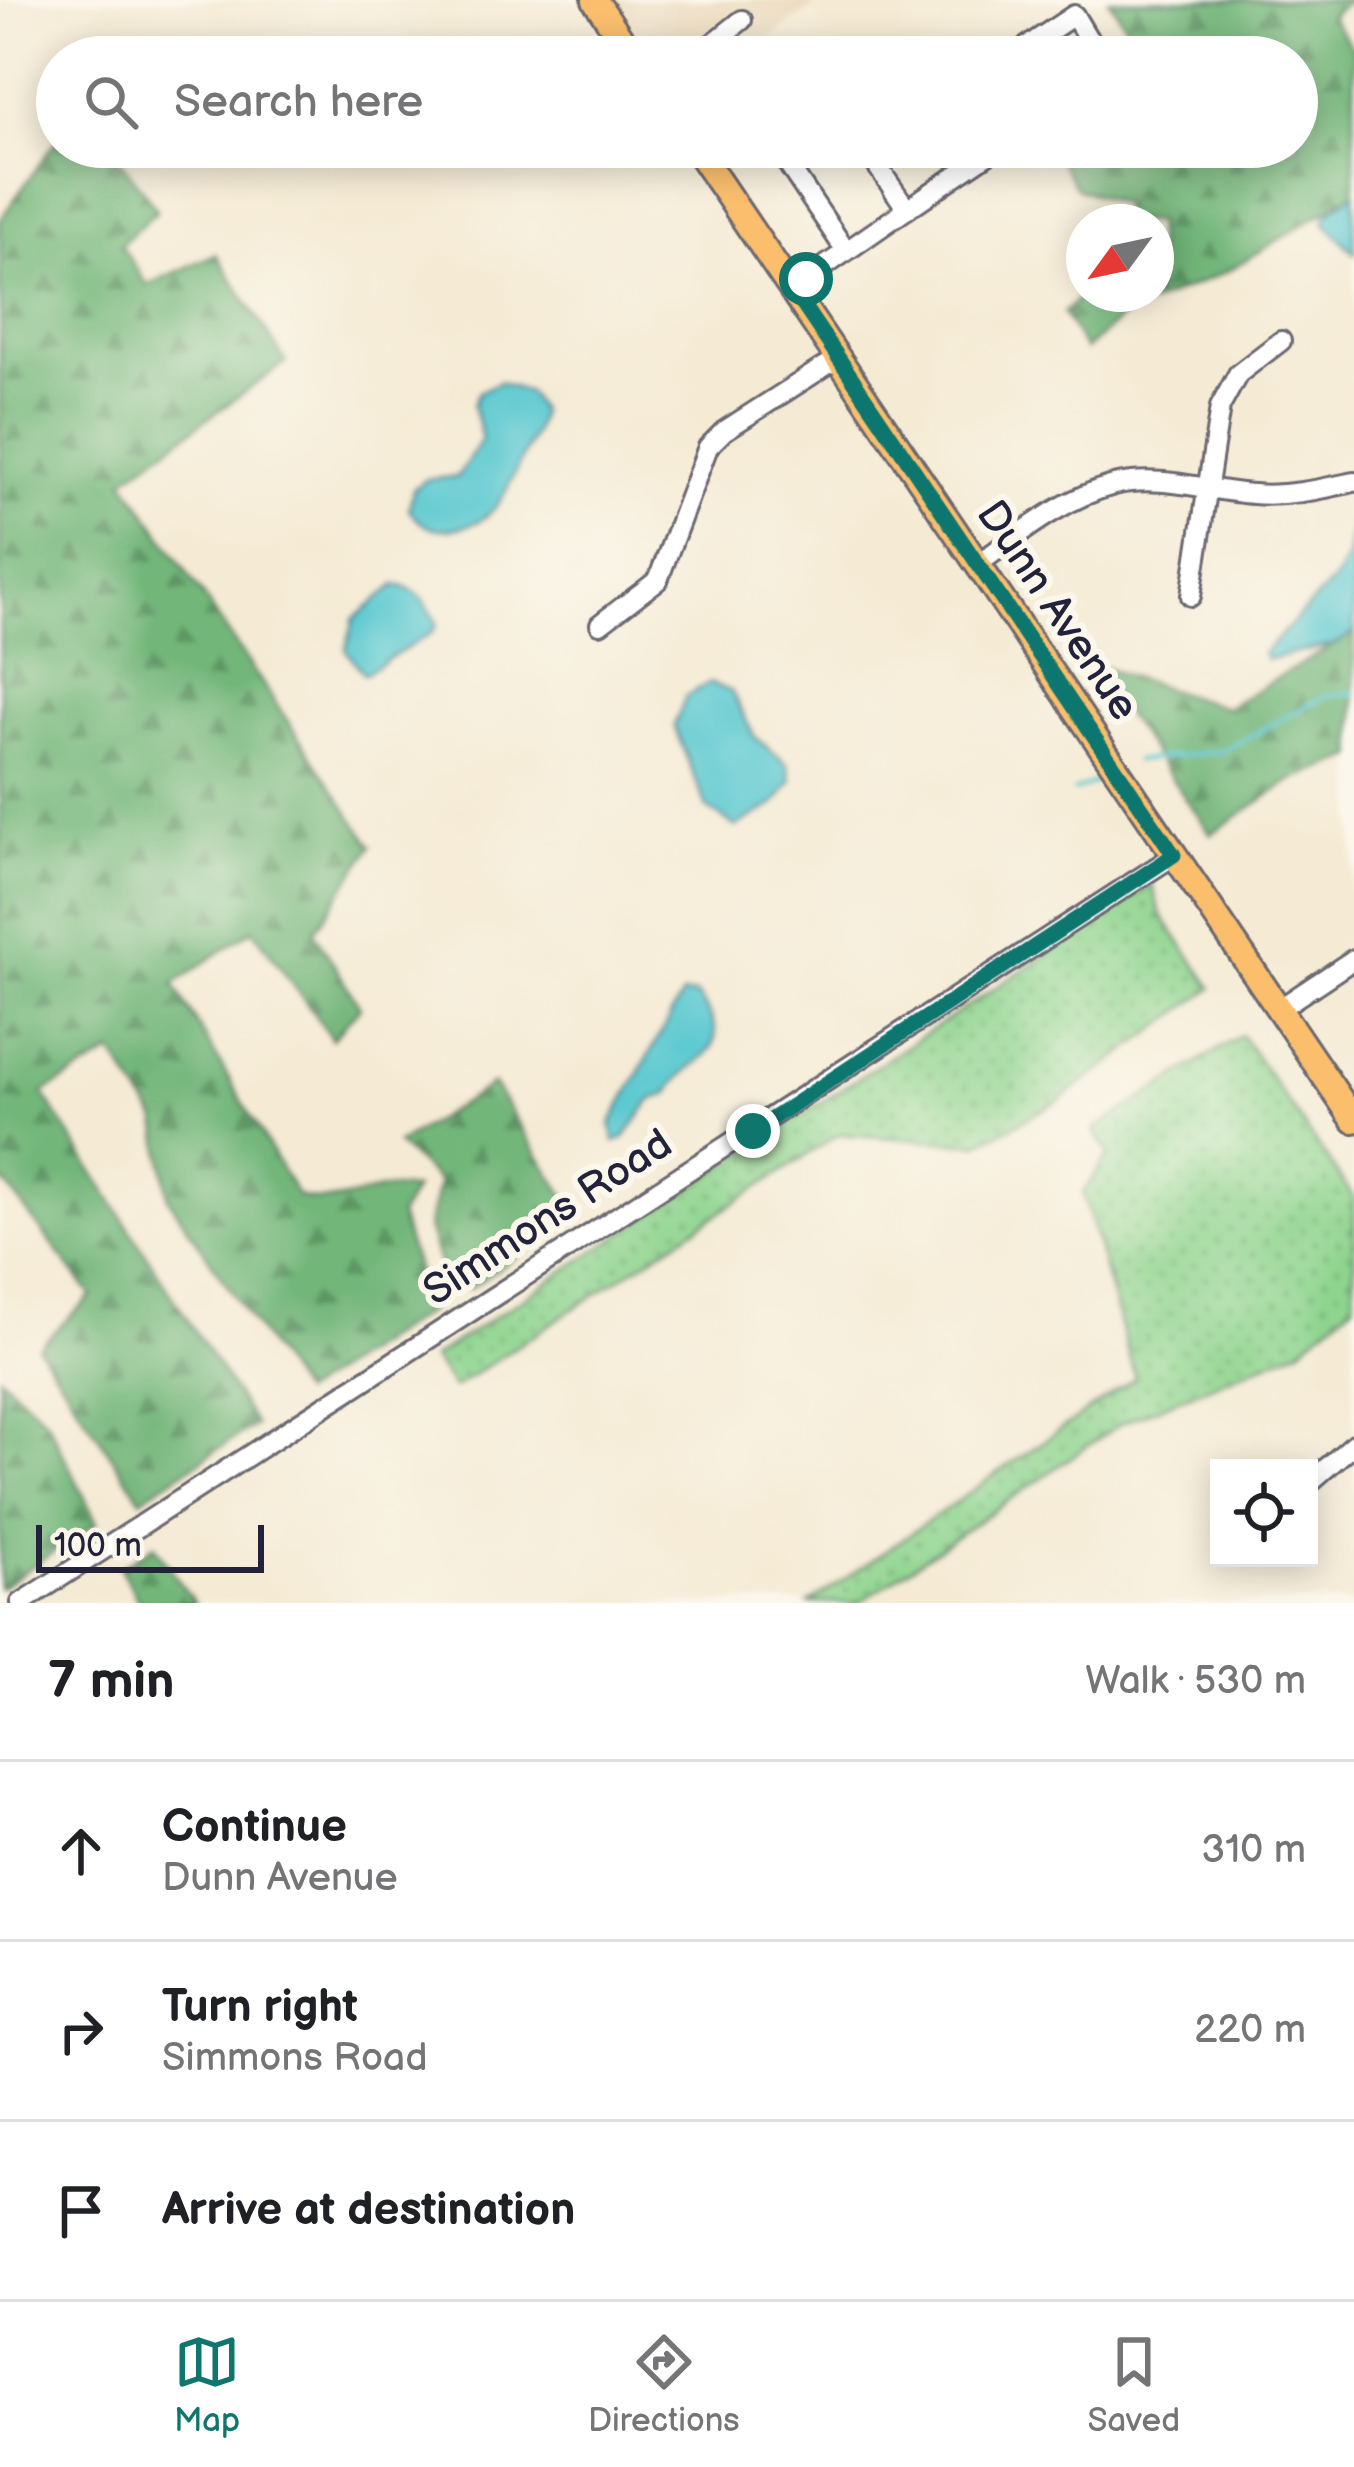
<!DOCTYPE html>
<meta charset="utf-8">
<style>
:root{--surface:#fff;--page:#f6f6f6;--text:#202124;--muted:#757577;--line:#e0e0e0;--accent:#0f766e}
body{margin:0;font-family:"Balsamiq Sans",sans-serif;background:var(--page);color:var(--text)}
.controls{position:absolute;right:36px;bottom:36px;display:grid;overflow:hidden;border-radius:0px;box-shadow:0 6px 30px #0003}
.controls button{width:108px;height:108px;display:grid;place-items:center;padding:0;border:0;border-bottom:3px solid var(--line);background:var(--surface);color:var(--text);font:60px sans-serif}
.compass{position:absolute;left:1066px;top:204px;width:108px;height:108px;border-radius:50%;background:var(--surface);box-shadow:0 6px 30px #0003;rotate:237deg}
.scale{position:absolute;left:36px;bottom:30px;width:228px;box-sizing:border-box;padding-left:12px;border:6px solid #22223b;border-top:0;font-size:33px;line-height:42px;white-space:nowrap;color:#22223b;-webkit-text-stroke:9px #fbf7ec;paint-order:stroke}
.stop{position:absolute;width:36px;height:36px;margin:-27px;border:9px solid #0f766e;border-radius:50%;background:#fff}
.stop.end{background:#0f766e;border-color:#fff;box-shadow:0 3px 12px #0008}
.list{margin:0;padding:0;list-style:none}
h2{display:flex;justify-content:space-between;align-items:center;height:156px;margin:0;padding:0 48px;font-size:51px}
h2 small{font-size:39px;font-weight:400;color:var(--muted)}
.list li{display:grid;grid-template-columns:78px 1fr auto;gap:36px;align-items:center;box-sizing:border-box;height:180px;padding:0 48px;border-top:3px solid var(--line)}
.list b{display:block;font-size:45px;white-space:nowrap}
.list p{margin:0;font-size:39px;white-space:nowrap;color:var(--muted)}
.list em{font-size:39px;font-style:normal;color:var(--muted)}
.icon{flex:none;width:66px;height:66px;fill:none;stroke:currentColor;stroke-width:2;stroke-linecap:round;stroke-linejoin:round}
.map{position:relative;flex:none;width:1354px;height:1603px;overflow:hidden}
.search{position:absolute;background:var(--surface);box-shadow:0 6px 30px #0003;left:36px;right:36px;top:36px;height:132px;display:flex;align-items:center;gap:30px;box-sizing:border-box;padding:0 42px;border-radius:66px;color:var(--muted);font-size:45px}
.sheet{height:696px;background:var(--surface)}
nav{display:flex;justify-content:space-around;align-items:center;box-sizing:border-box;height:168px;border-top:3px solid var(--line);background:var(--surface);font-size:33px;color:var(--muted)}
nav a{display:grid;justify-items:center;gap:6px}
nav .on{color:var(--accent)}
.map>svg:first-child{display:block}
.built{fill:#ebd8ba}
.grass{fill:url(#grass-dots);stroke:#587b64;stroke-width:3}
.forest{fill:url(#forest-firs);stroke:#4a6c5a;stroke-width:3}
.water{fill:#5bc9d0;stroke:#3e7686;stroke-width:3}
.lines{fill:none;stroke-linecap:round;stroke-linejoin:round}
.stream{stroke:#5bc9d0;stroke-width:4.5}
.minor-casing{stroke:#6c6871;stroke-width:24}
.major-casing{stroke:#6c6871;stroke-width:30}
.minor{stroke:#fff;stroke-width:18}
.major{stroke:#fabe6d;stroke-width:24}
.route{stroke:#0f766e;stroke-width:15}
.labels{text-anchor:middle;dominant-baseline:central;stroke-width:12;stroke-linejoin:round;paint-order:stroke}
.street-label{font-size:42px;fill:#22223b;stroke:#fbf7ec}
</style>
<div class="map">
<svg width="1354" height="1603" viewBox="0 0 1354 1603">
<defs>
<pattern id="grass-dots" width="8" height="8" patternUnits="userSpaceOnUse" patternTransform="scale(3)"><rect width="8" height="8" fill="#8ed48e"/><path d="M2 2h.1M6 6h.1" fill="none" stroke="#7ab67b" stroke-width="1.8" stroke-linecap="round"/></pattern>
<pattern id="forest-firs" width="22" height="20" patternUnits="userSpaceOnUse" patternTransform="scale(3)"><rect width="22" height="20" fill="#72b679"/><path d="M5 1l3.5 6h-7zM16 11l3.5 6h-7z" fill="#5d9464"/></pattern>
</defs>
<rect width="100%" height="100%" fill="#fbf7ec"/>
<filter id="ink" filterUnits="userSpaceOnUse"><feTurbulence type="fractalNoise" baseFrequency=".00833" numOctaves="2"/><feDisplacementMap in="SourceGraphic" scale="24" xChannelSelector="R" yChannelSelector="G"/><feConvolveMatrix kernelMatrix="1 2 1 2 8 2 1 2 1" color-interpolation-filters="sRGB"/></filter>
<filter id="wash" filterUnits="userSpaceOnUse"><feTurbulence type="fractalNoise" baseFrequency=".004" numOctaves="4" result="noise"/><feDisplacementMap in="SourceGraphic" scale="48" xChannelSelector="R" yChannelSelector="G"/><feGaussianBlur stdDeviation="2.7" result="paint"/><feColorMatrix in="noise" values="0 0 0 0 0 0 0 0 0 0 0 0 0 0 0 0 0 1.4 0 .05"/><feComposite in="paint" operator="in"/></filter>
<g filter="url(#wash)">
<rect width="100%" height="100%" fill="#f5ebd5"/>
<path class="built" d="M 613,0 L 812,0 L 815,6 L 742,57 L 650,57 Z"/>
<g class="grass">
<path d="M 1152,885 L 1160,913 L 1212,988 L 1059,1101 L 978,1144 L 839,1134 L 453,1388 L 432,1358 Z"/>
<path d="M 1241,1035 L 1354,1198 L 1354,1303 L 1301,1348 L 1121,1423 L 859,1603 L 810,1603 L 1135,1378 L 1083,1193 L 1109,1154 L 1094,1130 Z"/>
</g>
<g class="forest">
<path d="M 1109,0 L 1350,0 L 1330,16 L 1354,50 L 1354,193 L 1228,271 L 1126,314 L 1085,350 L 1063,313 L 1084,294 L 1156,294 L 1156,222 L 1112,222 L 1126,206 L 1076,188 L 1051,147 L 1297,147 L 1297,57 L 1122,57 L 1129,30 Z"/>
<path d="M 57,139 L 57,147 L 111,147 L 157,210 L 121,245 L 147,285 L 216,254 L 286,362 L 124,479 L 372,846 L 314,932 L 360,1007 L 332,1039 L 253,929 L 174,984 L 297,1196 C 348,1211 365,1183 414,1189 L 399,1216 L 430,1310 L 301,1394 L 168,1198 L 157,1120 L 112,1053 L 43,1093 L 255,1425 L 141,1499 L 38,1347 L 92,1296 L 0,1177 L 0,220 Z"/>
<path d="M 1354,633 L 1354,757 L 1292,780 L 1211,834 L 1089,663 L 1226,708 Z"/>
<path d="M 493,1084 L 578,1216 L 469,1289 L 442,1272 L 428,1227 L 439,1182 L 397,1144 Z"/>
<path d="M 0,1376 L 47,1421 L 97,1523 L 0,1588 Z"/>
<path d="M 155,1545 L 155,1546 L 194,1603 L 140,1603 L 120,1568 Z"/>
</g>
<g class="water">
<path d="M 1354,193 L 1354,253 L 1325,223 L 1327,214 Z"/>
<path d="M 499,382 L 529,393 L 540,412 C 538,428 530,441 523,456 C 504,494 496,526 448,529 C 431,530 418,525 409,509 L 413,489 L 427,479 L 457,477 L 482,439 L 473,405 L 479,392 Z"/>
<path d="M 1354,518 L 1354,633 L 1332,645 L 1266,660 L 1263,653 L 1336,578 L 1347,558 Z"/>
<path d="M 395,585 C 418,587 427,604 437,623 L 433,632 L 364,674 L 346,650 L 354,619 Z"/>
<path d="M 709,683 L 731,691 L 754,736 L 788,765 L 792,781 L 775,804 L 736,827 L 707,808 L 674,726 L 686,696 Z"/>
<path d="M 682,995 L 697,995 C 743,1057 691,1052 668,1094 L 651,1100 L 624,1139 L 615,1142 L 611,1124 Z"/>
</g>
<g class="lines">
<g class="stream">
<path d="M 1135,761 L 1223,751 L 1327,695 L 1354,693"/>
<path d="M 1074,791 L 1097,781"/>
</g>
</g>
</g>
<g filter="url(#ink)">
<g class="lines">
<g class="minor-casing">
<g id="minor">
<path d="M 696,57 L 742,20"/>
<path d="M 1011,57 L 1074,15 L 1099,57"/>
<path d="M 1067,57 L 1091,41"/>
<path d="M 783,147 L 781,154 L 846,251"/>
<path d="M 907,209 L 998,147"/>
<path d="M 792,289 L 907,209 L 864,147"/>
<path d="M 978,564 C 1020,534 1063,498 1114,485 C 1160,474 1207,491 1253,494 C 1287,497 1321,489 1354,482"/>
<path d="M 1191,596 L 1220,407 L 1238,374 L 1281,341"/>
<path d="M 600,624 L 658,580 L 708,447 L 724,431 L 838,358"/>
<path d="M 1279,1009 L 1354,959"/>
<path d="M 1309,1483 L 1354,1444"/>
<path d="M 21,1603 L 1175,855"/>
</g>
</g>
<g class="major-casing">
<g id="major">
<path d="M 595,0 L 633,57"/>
<path d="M 695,147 L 1354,1120"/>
</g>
</g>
<use href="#minor" class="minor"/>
<use href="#major" class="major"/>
</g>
</g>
<g class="lines" filter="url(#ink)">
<path class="route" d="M 753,1131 L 1174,855 L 792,289 L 806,279"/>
</g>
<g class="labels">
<g class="street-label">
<text transform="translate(1057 611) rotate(56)">Dunn Avenue</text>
<text transform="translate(548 1218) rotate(-33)">Simmons Road</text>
</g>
</g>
</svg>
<div class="controls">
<button><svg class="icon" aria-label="locate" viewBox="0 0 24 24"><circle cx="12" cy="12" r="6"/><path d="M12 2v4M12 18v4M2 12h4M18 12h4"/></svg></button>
</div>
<svg class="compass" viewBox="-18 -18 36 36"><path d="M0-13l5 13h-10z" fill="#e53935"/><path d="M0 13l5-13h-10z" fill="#757577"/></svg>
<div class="scale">100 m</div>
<div class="stop" style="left:806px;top:279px"></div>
<div class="stop end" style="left:753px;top:1131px"></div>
<div class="search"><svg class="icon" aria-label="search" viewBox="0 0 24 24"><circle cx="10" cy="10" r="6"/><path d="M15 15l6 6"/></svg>Search here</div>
</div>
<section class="sheet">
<h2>7 min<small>Walk · 530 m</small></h2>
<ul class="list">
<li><svg class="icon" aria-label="ahead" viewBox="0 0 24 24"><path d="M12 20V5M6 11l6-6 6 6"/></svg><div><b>Continue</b><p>Dunn Avenue</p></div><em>310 m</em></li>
<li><svg class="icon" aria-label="right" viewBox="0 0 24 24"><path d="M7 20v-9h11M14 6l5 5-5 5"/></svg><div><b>Turn right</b><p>Simmons Road</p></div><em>220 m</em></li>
<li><svg class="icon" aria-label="arrive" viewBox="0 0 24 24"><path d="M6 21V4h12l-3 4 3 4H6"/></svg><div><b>Arrive at destination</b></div></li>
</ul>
</section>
<nav>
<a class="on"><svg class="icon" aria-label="map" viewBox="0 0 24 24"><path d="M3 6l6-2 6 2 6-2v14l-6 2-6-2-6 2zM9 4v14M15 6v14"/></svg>Map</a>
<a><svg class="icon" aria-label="directions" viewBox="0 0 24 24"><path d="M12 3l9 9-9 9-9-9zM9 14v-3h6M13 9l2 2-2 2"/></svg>Directions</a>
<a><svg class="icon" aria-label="saved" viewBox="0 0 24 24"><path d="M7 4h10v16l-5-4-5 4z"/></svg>Saved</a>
</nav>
